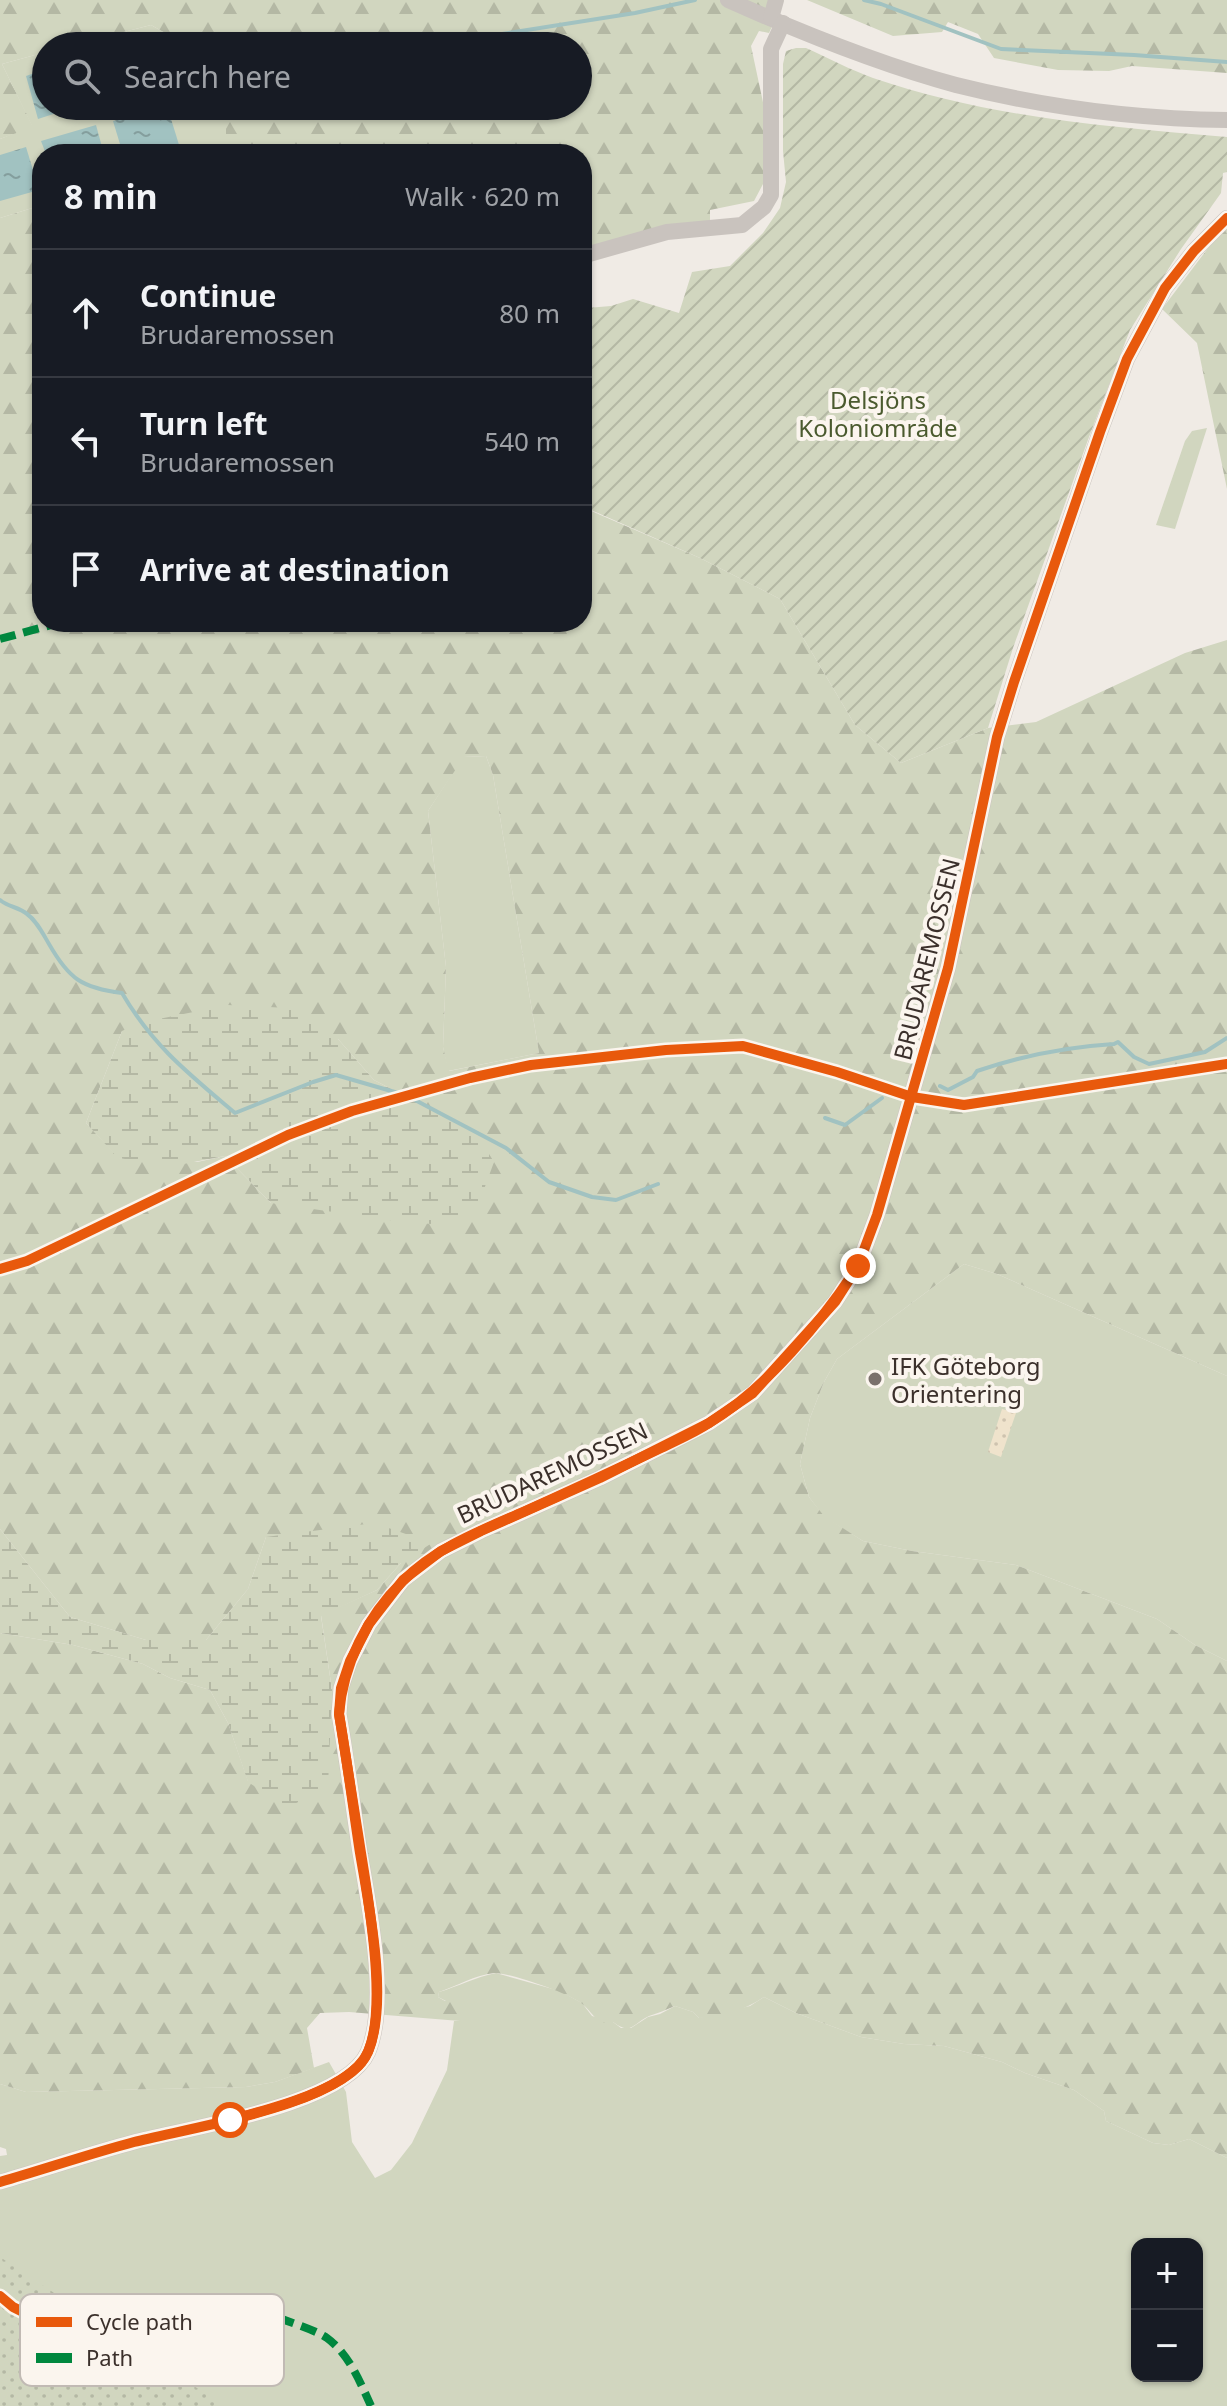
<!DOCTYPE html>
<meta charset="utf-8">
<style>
:root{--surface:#171b24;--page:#20242c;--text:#f1f3f6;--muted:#9ea1a6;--line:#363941}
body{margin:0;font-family:"Noto Sans",sans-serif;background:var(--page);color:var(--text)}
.controls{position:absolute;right:24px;bottom:24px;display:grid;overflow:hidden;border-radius:16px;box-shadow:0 2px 6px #0004}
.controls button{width:72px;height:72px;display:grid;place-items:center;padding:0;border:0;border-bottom:2px solid var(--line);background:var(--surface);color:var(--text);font:40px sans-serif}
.stop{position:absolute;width:24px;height:24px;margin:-18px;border:6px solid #ea580c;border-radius:50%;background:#fff}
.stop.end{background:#ea580c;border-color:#fff;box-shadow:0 2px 8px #0008}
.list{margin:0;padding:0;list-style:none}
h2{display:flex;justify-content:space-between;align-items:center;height:104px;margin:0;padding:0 32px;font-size:34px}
h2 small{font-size:26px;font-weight:400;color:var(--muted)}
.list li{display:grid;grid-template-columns:52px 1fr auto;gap:24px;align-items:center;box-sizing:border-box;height:128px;padding:0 32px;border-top:2px solid var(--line)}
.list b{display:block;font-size:30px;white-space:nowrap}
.list p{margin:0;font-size:26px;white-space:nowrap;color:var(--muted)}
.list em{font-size:26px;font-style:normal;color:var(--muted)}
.icon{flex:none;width:44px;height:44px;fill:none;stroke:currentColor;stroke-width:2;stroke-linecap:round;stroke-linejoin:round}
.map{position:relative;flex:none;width:1227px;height:2406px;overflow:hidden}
.search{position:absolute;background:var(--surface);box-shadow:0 2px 6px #0004;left:32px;top:32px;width:560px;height:88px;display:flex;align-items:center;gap:20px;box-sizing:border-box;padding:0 28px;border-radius:44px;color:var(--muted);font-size:30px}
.panel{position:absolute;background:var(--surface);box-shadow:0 2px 6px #0004;left:32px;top:144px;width:560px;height:488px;border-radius:32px}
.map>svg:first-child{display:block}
.grass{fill:#d1d6bf;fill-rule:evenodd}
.forest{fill:url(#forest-firs);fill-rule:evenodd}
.wetland{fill:url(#wetland-marsh)}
.sand{fill:url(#sand-dots)}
.park{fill:url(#park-dots)}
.garden{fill:url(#garden-furrows)}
.water{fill:url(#water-ripples)}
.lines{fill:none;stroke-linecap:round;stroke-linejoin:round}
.stream{stroke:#a1c2c1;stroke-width:4}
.minor{stroke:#c9c3be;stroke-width:16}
.quiet{stroke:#00873e;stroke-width:8;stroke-dasharray:16 8;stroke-linecap:butt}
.cycleway-casing{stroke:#fbf5ee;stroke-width:15}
.cycleway{stroke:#e8590c;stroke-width:10}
.route{stroke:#ea580c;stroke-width:10}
.poi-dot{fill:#7a716c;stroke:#fbf5ee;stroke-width:3}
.labels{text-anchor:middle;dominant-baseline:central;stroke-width:8;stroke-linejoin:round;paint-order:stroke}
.park-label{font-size:24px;fill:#4a5a2e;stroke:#fbf5ee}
.street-label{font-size:24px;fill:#3b302b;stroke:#fbf5ee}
.poi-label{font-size:24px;fill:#3b302b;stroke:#fbf5ee;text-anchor:start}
.key{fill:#fbf5ee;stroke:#c1bab4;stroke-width:2}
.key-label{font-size:22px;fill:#3b302b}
</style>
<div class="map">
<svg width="1227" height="2406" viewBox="0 0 1227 2406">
<defs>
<pattern id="forest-firs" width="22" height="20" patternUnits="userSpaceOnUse" patternTransform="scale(2)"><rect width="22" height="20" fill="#d1d6bf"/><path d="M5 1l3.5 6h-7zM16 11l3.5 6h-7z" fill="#b4b8a4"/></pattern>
<pattern id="wetland-marsh" width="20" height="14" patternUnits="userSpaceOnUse" patternTransform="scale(2)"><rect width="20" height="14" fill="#d1d6bf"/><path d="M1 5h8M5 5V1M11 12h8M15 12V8" fill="none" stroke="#b4b8a4"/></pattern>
<pattern id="sand-dots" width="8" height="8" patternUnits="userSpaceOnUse" patternTransform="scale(2)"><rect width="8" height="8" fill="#efe3cc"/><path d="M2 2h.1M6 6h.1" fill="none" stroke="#cec3af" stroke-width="1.8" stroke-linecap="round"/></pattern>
<pattern id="park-dots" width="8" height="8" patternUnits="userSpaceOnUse" patternTransform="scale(2)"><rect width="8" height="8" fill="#d1d6bf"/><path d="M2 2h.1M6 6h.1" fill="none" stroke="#b4b8a4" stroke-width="1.8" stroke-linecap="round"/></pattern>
<pattern id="garden-furrows" width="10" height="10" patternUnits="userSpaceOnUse" patternTransform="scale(2)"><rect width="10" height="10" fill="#d1d6bf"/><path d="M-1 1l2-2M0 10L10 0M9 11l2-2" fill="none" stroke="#b4b8a4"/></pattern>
<pattern id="water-ripples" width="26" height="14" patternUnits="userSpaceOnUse" patternTransform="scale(2)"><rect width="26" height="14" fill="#a1c2c1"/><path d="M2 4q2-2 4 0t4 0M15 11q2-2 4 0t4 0" fill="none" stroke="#849e9d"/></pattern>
</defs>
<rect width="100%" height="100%" fill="#f0ebe5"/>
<g class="grass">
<path d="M 151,25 L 174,38 L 210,46 L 69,46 Z"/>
<path d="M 46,52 L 46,106 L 226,106 L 226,154 L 42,154 L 42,205 L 0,218 L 0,139 L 32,126 L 2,64 Z"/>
<path d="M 1207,428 L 1175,529 L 1156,525 L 1185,441 L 1192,431 Z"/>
<path d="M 486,756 L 493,775 L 539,1053 L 448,1071 L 443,1047 L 446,967 L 428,811 L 463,757 Z"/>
<path d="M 964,1264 L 997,1274 L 1227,1376 L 1227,1661 L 1195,1645 L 1157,1619 L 1016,1565 L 912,1551 L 863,1541 L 824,1517 L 809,1497 L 800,1464 L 810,1418 L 824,1382 L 837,1359 Z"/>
<path d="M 496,1973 L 560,1991 L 582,2003 L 592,2016 L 613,2022 L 621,2028 L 631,2028 L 648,2017 L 660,2014 L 675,2006 L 693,2012 L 699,2018 L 750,2006 L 764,1997 L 796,2013 L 861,2037 L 904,2044 L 944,2046 L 1002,2062 L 1025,2073 L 1074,2090 L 1104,2111 L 1106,2121 L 1153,2143 L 1169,2145 L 1189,2139 L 1227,2158 L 1227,2406 L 143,2406 L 0,2354 L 0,2156 L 7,2155 L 6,2149 L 0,2147 L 0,2084 L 26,2092 L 246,2087 L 275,2082 L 329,2062 L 346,2092 L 352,2142 L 375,2178 L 391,2170 L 412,2143 L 447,2070 L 454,2021 L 460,2021 L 446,2001 L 438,1997 L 439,1992 C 459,1986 476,1977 496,1973 ZM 1137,2244 L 1197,2244 L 1197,2376 L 1137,2376 Z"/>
</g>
<g class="forest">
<path d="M 0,0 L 784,0 L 769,33 L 759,31 L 751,46 L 764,107 L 763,184 L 754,201 L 710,210 L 710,224 L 643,233 L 582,248 L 582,154 L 226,154 L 226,106 L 578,106 L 578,46 L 210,46 L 174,38 L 151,25 L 69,46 L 46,46 L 46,52 L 2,64 L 33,127 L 0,139 Z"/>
<path d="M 807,0 L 1227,0 L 1227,73 L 1132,66 L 1109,71 L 1058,70 L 994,58 L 978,34 L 948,22 L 942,32 L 893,36 Z"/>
<path d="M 42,205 L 42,622 L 582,622 L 582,507 L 700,558 L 780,599 L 855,725 L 901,763 L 988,728 L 1036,722 L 1185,653 L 1227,640 L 1227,1376 L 997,1274 L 964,1264 L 837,1359 L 824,1382 L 810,1418 L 800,1464 L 809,1497 L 824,1516 L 863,1541 L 912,1551 L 1016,1565 L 1157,1619 L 1195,1645 L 1227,1661 L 1227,2158 L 1189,2139 L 1169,2145 L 1153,2143 L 1106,2121 L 1104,2111 L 1074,2090 L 1025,2073 L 1002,2062 L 944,2046 L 904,2044 L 861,2037 L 796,2013 L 764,1997 C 744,2010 723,2018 699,2018 L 693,2012 L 675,2006 C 666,2010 658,2013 649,2016 C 633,2023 632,2036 613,2022 L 601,2023 C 592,2016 587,2006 578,2001 C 565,1992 508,1972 494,1973 C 475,1975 457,1986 439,1992 L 438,1997 L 445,2001 L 456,1997 L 466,2003 L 470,2009 L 468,2017 L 460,2021 L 349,2012 L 320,2013 L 307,2028 L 314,2068 L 275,2082 L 246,2087 L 26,2092 L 0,2084 L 0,1633 L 73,1645 L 143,1664 L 170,1678 L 210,1690 L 228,1723 L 248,1781 L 332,1690 L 321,1615 L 377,1590 L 401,1563 L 266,1537 L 248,1589 L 206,1640 L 146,1640 L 70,1617 L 0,1529 L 0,218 ZM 486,756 L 493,775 L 539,1053 L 449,1071 L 443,1047 L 446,967 L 428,811 L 464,757 ZM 122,1031 L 338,1039 L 374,1080 L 476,1133 L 271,1203 L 225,1156 L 197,1162 L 119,1158 L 86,1123 Z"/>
<path d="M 1227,223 L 1227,489 L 1197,343 L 1162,309 Z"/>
</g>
<g class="wetland">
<path d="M 228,1005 L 288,1008 L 338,1039 L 374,1080 L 476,1133 L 494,1162 L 479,1203 L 463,1227 L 389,1220 L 271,1203 L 225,1156 L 173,1166 L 118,1158 L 86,1123 L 122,1031 L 139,1023 Z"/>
<path d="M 374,1523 L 432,1543 L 401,1563 L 377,1590 L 321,1616 L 332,1690 L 328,1786 L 287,1808 L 248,1782 L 228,1723 L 210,1690 L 170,1678 L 143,1664 L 73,1645 L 0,1633 L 0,1529 L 70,1617 L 146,1640 L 206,1640 L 248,1589 L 266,1537 Z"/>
</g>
<path class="sand" d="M 1002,1409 L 1016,1413 L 1001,1457 L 988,1452 Z"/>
<path class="park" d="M 0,2257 L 224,2406 L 0,2406 Z"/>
<path class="garden" d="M 796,48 L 806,48 C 828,58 851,70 873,78 C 987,117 1108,127 1227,137 L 1227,172 L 1223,173 L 1221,193 L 1181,249 L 1130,330 L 1089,437 L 1013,648 L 988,728 L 901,763 L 855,725 L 780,599 L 700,558 L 582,506 L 582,322 L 587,308 L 611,306 L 633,299 L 679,313 L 692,272 L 730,266 L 763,233 L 780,208 L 786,182 L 783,151 L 783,64 L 786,51 Z"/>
<g class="water">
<path d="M 46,69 L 46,106 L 78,106 L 38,119 L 26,76 Z"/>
<path d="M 167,106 L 180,148 L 160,154 L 123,154 L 113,121 Z"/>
<path d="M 96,125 L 104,154 L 46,154 L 41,141 Z"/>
<path d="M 26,147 L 39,190 L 0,201 L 0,155 Z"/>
</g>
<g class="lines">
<g class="stream">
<path d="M 864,0 L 881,4 L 1001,49 L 1134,55 L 1227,62"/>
<path d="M 438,44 L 635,13 L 695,0"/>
<path d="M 0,900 C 8,907 19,907 27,914 C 37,921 43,934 49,944 C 69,979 82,988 122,993 C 153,1046 189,1074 235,1113 L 313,1082 L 336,1075 L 405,1095"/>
<path d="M 940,1086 L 948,1090 L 973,1077 L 977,1071 C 1024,1055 1065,1047 1114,1044 L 1118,1042 L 1134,1057 L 1149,1064 L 1205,1052 L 1227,1038"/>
<path d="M 415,1100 L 506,1148 L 549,1182 L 592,1197 L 616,1200 L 658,1184"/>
<path d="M 825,1118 L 845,1125 L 882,1098"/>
</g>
<g class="minor">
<path d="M 728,0 C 802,33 878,64 956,85 C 1044,107 1136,119 1227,120"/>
<path d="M 771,18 L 776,0"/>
<path d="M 582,256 L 667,232 L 742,225 L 764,207 L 771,195 L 771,49 L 783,23"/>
<path d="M 0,2182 C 45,2169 89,2154 134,2142 C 187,2128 345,2105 368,2052 C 389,2002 369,1906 360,1853 C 353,1807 347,1760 339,1714 L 341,1688 L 350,1661 L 369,1624 L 403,1580 L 441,1551 L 481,1531 L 600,1478 L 709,1423 L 753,1393 L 835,1302 L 858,1266 L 877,1215 L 948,968 L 997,737 L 1014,682 L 1100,432 L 1127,359 L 1165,288 L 1194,251 L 1227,218"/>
</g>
<g class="quiet">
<path d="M 0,639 L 62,622"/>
<path d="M 237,2295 C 246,2312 307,2324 327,2338 C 349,2354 360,2382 371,2406"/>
</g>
<g class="cycleway-casing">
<g id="cycleway">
<path d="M 0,1269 L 27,1261 L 71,1240 L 288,1135 L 352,1111 L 470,1078 L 531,1065 L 666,1050 L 743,1046 L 837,1072 L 912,1097 L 964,1105 L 1227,1064"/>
<path d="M 0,2182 C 45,2169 89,2154 134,2142 C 187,2128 345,2105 368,2052 C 389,2002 369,1906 360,1853 C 353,1807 347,1760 339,1714 L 341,1688 L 350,1661 L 369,1624 L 403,1580 L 441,1551 L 481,1531 L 600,1478 L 709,1423 L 753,1393 L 835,1302 L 858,1266 L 877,1215 L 948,968 L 997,737 L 1014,682 L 1100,432 L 1127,359 L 1165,288 L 1194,251 L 1227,218"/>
<path d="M 0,2296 L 13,2307 L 47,2324 L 125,2352 L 146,2355 L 180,2351 L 220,2354"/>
</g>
</g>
<use href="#cycleway" class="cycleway"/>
</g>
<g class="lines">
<path class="route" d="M 230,2120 C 269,2109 336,2093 362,2062 C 393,2023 366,1888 359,1840 C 352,1798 346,1756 339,1714 C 343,1665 367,1616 403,1581 C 435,1548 482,1530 523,1512 C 570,1491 615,1470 661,1448 C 677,1440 694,1433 709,1423 C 765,1390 823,1320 858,1266"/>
</g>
<circle class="poi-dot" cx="875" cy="1379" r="8"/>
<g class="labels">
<g class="park-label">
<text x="878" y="399">Delsjöns<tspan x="878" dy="28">Koloniområde</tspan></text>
</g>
<g class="street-label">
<text transform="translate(926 959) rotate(-76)">BRUDAREMOSSEN</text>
<text transform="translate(552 1472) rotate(-25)">BRUDAREMOSSEN</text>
</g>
<g class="poi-label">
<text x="891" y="1365">IFK Göteborg<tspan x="891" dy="28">Orientering</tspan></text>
</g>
</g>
<rect x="20" y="2294" width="264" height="92" rx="12" class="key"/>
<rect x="36" y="2317" width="36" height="10" fill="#e8590c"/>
<rect x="36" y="2353" width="36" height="10" fill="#00873e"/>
<g class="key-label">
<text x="86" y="2330">Cycle path</text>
<text x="86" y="2366">Path</text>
</g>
</svg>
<div class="controls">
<button>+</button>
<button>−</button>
</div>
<div class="stop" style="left:230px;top:2120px"></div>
<div class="stop end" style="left:858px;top:1266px"></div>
<div class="search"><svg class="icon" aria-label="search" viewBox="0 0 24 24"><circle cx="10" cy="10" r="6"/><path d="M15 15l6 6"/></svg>Search here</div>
<section class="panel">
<h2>8 min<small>Walk · 620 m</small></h2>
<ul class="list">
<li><svg class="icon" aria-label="ahead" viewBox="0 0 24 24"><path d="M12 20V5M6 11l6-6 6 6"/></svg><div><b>Continue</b><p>Brudaremossen</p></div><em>80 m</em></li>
<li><svg class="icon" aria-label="left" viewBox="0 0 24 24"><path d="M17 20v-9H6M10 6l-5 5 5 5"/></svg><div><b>Turn left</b><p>Brudaremossen</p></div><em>540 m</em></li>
<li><svg class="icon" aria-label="arrive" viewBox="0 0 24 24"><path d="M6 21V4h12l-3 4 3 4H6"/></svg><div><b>Arrive at destination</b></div></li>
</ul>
</section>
</div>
